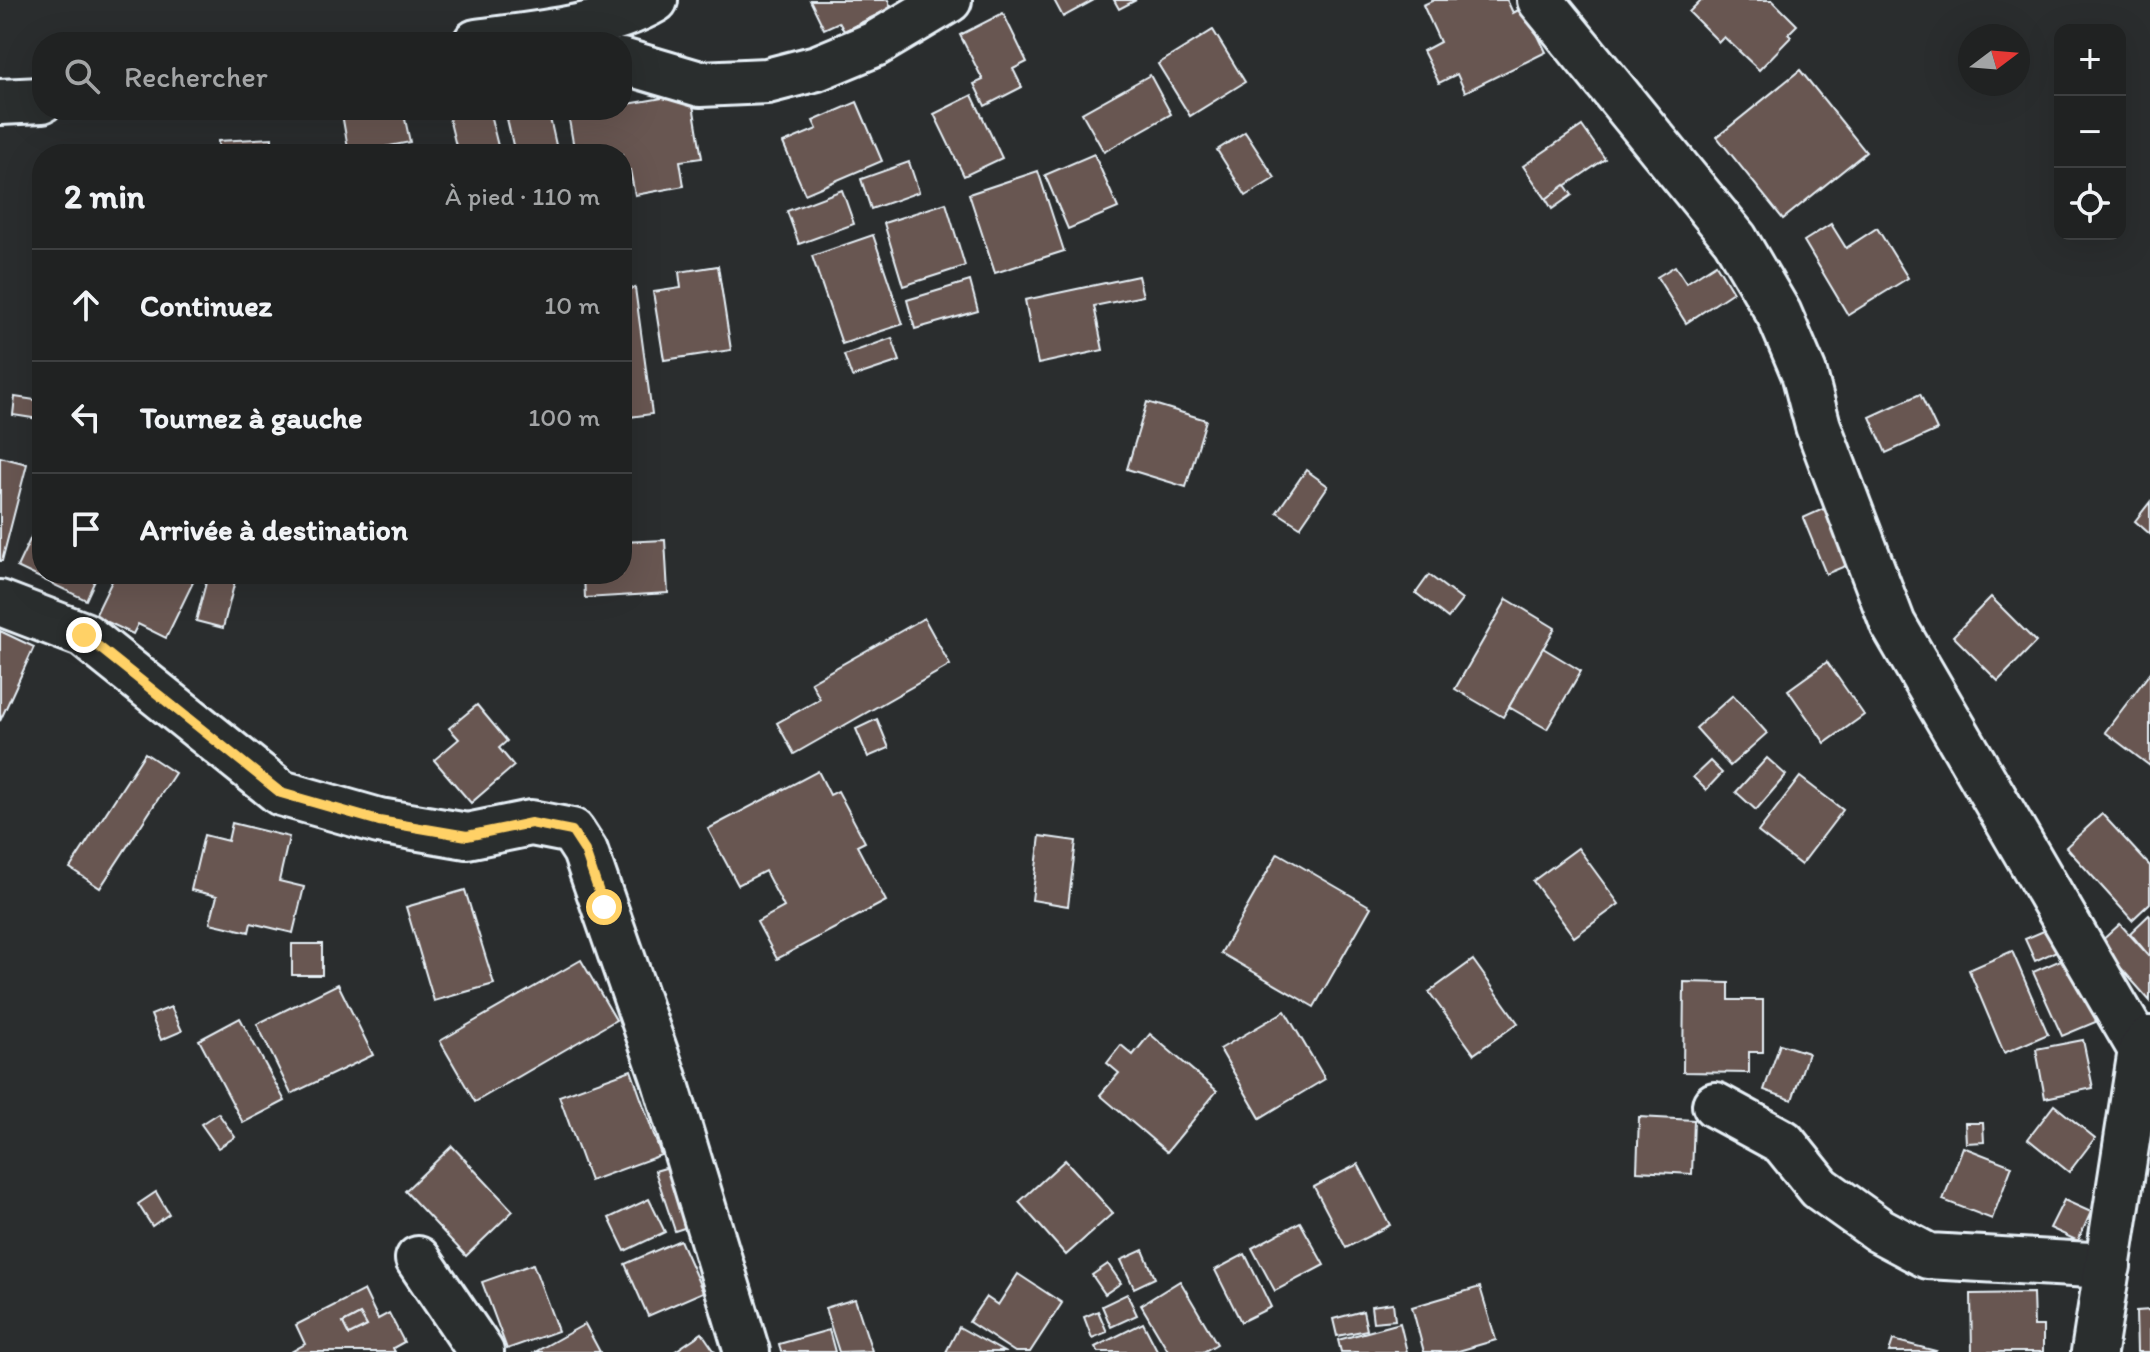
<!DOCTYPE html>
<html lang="fr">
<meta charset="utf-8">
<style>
:root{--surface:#202222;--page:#282a2a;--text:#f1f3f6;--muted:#a2a4a5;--line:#3d3f40}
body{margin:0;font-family:Itim,sans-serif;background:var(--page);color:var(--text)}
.controls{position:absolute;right:24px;top:24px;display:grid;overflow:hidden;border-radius:16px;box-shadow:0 8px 32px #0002}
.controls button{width:72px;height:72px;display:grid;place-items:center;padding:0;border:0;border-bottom:2px solid var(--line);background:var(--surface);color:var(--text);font:40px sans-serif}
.compass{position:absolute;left:1958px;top:24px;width:72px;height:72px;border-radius:50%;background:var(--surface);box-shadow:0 8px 32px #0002;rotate:74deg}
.stop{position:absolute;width:24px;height:24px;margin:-18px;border:6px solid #ffd166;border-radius:50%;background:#fff}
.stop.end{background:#ffd166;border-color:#fff;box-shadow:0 2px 8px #0008}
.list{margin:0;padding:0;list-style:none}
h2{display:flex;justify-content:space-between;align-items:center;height:104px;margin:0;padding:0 32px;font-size:34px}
h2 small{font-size:26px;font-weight:400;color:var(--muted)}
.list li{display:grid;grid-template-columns:52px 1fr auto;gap:24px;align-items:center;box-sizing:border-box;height:112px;padding:0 32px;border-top:2px solid var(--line)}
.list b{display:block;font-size:30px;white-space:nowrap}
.list em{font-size:26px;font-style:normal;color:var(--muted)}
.icon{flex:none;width:44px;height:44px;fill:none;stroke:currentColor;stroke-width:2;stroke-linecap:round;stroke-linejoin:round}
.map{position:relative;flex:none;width:2150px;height:1352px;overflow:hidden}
.search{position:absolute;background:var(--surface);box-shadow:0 8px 32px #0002;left:32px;top:32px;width:600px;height:88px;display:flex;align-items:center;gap:20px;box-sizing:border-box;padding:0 28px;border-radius:32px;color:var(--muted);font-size:30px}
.panel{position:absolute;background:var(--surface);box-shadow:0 8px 32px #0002;left:32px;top:144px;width:600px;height:440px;border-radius:32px}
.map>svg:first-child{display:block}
.building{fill:#685751;stroke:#e8f1f8;stroke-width:2;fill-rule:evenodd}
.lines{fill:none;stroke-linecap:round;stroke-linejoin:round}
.minor-casing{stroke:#e8f1f8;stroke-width:50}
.minor{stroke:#2a2d2e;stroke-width:44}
.route{stroke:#ffd166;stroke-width:10}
</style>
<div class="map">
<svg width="2150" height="1352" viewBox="0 0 2150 1352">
<rect width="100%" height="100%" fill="#2a2d2e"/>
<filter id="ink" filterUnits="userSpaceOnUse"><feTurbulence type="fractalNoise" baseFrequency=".0125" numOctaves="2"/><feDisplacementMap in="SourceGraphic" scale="16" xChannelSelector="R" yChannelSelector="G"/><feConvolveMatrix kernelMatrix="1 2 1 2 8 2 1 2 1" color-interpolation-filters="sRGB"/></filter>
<g filter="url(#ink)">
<g class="building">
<path d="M 810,0 L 888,0 L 891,8 L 844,31 L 839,22 L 824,29 Z"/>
<path d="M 1054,0 L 1094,0 L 1063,17 Z"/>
<path d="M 1114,0 L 1136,0 L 1119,9 Z"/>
<path d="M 1434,0 L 1507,0 L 1513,13 L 1524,7 L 1546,52 L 1465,92 L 1457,74 L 1439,83 L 1423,51 L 1440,42 L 1423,5 Z"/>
<path d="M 1701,0 L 1772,0 L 1797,25 L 1788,34 L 1791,37 L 1759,70 L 1724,37 L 1719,42 L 1689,12 Z"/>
<path d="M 1003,13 L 1027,62 L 1013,69 L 1022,87 L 985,106 L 974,84 L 983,80 L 960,35 Z"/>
<path d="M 1213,30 L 1245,82 L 1190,116 L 1158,64 Z"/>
<path d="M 1800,70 L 1866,152 L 1783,219 L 1717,137 Z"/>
<path d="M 1150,75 L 1171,114 L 1104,152 L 1082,113 Z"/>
<path d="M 691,93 L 702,158 L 680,161 L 684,186 L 635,195 L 630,170 L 622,171 L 622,154 L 575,154 L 568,114 L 622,110 L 622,105 Z"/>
<path d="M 972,95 L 1002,158 L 964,176 L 934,114 Z"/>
<path d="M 857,102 L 882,161 L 805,194 L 783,143 L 817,129 L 813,121 Z"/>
<path d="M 364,110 L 403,110 L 410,142 L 349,154 L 342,114 Z"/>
<path d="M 447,110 L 489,110 L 500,154 L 458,154 Z"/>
<path d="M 505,110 L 540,110 L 541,116 L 549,114 L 558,154 L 515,154 Z"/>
<path d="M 1582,126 L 1605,159 L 1546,199 L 1523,166 Z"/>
<path d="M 1245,132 L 1275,178 L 1246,196 L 1217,150 Z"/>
<path d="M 272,138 L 272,154 L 219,154 L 218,141 Z"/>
<path d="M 1094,154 L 1118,208 L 1068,229 L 1045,175 Z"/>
<path d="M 909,162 L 919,192 L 871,209 L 861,179 Z"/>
<path d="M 1038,171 L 1064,251 L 995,273 L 969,194 Z"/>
<path d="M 1565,185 L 1572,195 L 1552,209 L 1546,199 Z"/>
<path d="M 842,190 L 854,224 L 799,244 L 787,211 Z"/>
<path d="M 946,203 L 965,266 L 903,286 L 884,223 Z"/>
<path d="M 1831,224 L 1846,248 L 1877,228 L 1908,278 L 1848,315 L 1804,241 Z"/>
<path d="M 873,235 L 903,324 L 842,344 L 812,256 Z"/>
<path d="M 1716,264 L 1733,292 L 1686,323 L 1657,277 L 1675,266 L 1686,283 Z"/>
<path d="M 718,266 L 731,350 L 664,360 L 653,292 L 681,288 L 679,272 Z"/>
<path d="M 1138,276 L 1143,296 L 1094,306 L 1103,350 L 1038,364 L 1025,300 Z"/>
<path d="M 970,281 L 978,311 L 915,329 L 907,300 Z"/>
<path d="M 635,288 L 652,414 L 622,418 L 622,290 Z"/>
<path d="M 892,338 L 900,361 L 852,377 L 844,355 Z"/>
<path d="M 1920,394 L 1937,430 L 1886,453 L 1870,417 Z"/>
<path d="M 15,397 L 42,401 L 39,419 L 13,415 Z"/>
<path d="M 1147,402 L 1206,420 L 1186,487 L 1127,469 Z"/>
<path d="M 0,457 L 27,464 L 2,561 L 0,561 Z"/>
<path d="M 1306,470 L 1328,486 L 1300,527 L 1277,512 Z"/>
<path d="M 2150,502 L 2150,534 L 2135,521 Z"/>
<path d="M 1832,505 L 1855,562 L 1826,574 L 1803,518 Z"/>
<path d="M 42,514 L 42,574 L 98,574 L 86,600 L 17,567 Z"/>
<path d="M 665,540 L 668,593 L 585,598 L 584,574 L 622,574 L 622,542 Z"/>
<path d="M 104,574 L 197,574 L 166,638 L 138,624 L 133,634 L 95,616 L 113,579 Z"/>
<path d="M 208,575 L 235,581 L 223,628 L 196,621 Z"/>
<path d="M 1429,575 L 1462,600 L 1448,618 L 1416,593 Z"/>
<path d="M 1991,597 L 2036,642 L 1998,681 L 1953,636 Z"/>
<path d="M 1507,599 L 1555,628 L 1503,717 L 1455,689 Z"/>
<path d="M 924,618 L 950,665 L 794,754 L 777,723 L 820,699 L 811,682 Z"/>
<path d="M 0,631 L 34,647 L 0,721 Z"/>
<path d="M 1543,648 L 1581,671 L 1547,729 L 1509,707 Z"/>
<path d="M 1827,662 L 1864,715 L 1825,743 L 1788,690 Z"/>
<path d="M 2150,673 L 2150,766 L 2105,732 Z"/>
<path d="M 1733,695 L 1767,733 L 1730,766 L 1696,728 Z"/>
<path d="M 477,705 L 507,741 L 499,748 L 514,766 L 471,803 L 434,760 L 459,739 L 449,728 Z"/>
<path d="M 877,719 L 889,748 L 868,757 L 856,729 Z"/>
<path d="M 145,753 L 175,773 L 100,888 L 70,868 Z"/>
<path d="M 1767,758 L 1786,775 L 1756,810 L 1736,792 Z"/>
<path d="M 1710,761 L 1722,773 L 1706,790 L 1693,777 Z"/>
<path d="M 818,771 L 830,795 L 838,791 L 865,842 L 857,846 L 886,901 L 777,959 L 757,922 L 784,907 L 765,871 L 738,885 L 708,829 Z"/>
<path d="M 1800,777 L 1843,810 L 1801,865 L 1758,832 Z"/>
<path d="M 2102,814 L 2150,866 L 2150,903 L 2132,920 L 2066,847 Z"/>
<path d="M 232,823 L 289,837 L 279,881 L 304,887 L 293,933 L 251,923 L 249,932 L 210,923 L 217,896 L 191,890 L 204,835 L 228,841 Z"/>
<path d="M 1040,836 L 1076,841 L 1068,906 L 1032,900 Z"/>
<path d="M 1578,848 L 1619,904 L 1574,937 L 1533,881 Z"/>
<path d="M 1278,853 L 1371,907 L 1314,1007 L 1221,953 Z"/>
<path d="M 465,890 L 494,984 L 434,1001 L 406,907 Z"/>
<path d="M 2149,915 L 2150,916 L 2150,957 L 2130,933 Z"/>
<path d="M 2120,924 L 2150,957 L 2150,1001 L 2099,943 Z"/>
<path d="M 2053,927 L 2063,948 L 2035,961 L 2025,939 Z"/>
<rect x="292" y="944" width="30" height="31"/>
<path d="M 2012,951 L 2048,1034 L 2004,1053 L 1969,970 Z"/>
<path d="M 2070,956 L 2098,1021 L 2062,1036 L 2033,972 Z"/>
<path d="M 581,960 L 616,1020 L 475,1102 L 440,1041 Z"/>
<path d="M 1473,960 L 1518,1023 L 1474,1054 L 1429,992 Z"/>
<path d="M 1684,982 L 1729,983 L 1729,1000 L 1763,1000 L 1763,1052 L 1749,1052 L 1749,1073 L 1683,1072 Z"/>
<path d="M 338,984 L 373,1055 L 291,1094 L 257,1024 Z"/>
<path d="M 171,1007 L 182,1031 L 161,1040 L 151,1015 Z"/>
<path d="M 1285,1011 L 1325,1079 L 1260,1118 L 1220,1049 Z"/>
<path d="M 240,1018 L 285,1101 L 243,1123 L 199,1040 Z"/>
<path d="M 1150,1034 L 1217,1091 L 1167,1152 L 1100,1095 L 1119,1073 L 1107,1063 L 1121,1045 L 1133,1055 Z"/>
<path d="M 2083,1040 L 2093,1088 L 2045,1098 L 2036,1049 Z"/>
<path d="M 1780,1044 L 1808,1053 L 1792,1100 L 1764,1090 Z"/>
<path d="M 631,1070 L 661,1155 L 590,1181 L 559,1096 Z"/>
<path d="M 2054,1105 L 2095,1138 L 2069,1172 L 2028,1139 Z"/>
<path d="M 218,1113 L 235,1137 L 218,1148 L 201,1124 Z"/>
<path d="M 1639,1117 L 1694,1120 L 1692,1174 L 1637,1171 Z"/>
<path d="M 1965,1123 L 1983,1123 L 1984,1142 L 1966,1143 Z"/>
<path d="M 452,1146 L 513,1211 L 466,1256 L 405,1191 Z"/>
<path d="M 1963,1147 L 2012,1166 L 1992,1219 L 1943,1200 Z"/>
<path d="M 1065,1160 L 1113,1213 L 1066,1255 L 1019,1202 Z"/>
<path d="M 679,1164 L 699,1223 L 675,1231 L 655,1171 Z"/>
<path d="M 1358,1164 L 1390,1225 L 1346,1248 L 1314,1187 Z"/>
<path d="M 156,1192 L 169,1214 L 152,1226 L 138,1204 Z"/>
<path d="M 649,1199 L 665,1232 L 625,1251 L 609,1218 Z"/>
<path d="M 2064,1200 L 2091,1212 L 2078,1241 L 2050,1228 Z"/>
<path d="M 1300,1222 L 1324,1265 L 1275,1291 L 1252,1248 Z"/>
<path d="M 680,1240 L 703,1292 L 648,1316 L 625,1264 Z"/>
<path d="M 1143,1250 L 1155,1278 L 1134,1288 L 1121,1260 Z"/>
<path d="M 1245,1254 L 1271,1307 L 1241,1322 L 1215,1270 Z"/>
<path d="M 533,1264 L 558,1331 L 507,1349 L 482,1282 Z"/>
<path d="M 1108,1264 L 1121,1283 L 1105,1294 L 1092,1275 Z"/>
<path d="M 1018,1274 L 1062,1303 L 1030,1352 L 1015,1352 L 969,1322 L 986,1297 L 998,1305 Z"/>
<path d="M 1180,1281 L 1217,1344 L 1203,1352 L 1169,1352 L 1141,1305 Z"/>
<path d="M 1480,1287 L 1496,1340 L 1455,1352 L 1424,1352 L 1412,1307 Z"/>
<path d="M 364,1290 L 378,1319 L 389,1313 L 404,1342 L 393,1348 L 395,1352 L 291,1352 L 305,1344 L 296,1325 ZM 360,1314 L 367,1326 L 349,1335 L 343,1323 Z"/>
<path d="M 2033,1293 L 2034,1326 L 2043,1326 L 2043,1352 L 1972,1352 L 1971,1294 Z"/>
<path d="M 1127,1294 L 1137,1315 L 1111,1327 L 1102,1306 Z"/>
<path d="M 855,1299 L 872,1351 L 839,1352 L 825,1308 Z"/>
<path d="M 1393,1303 L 1395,1320 L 1373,1322 L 1371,1306 Z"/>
<path d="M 2150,1310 L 2150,1352 L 2137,1352 L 2136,1311 Z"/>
<path d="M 1098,1311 L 1107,1332 L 1092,1338 L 1084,1317 Z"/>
<path d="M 1363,1311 L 1367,1330 L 1337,1336 L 1333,1319 Z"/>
<path d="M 360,1314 L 367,1326 L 349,1335 L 343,1323 Z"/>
<path d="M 1143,1323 L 1158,1352 L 1098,1352 L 1095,1347 Z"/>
<path d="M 1400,1323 L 1407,1352 L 1341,1352 L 1338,1340 Z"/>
<path d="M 585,1324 L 600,1352 L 535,1352 Z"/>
<path d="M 959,1327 L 1004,1352 L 946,1352 Z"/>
<path d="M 829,1330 L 835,1352 L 781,1352 L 779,1344 Z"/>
<path d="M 702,1333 L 715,1352 L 674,1352 Z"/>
<path d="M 1893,1340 L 1936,1351 L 1935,1352 L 1889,1352 Z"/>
</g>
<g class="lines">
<g class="minor-casing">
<g id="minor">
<path d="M 1540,0 L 1735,239 L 1779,314 L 1804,373 L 1818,426 L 1893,624 L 2141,1050"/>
<path d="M 476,42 C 531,35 608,28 655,0"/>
<path d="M 622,61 L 700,84 L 767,81 L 817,68 L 875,44 L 949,0"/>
<path d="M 0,102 L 42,100"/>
<path d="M 0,603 L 84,635 L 281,793 L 379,821 L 467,836 L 531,823 L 572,831 L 585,851 L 664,1078 L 747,1352"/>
<path d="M 1715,1105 L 1783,1142 L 1820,1188 L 1879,1230 L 1928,1256 L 2108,1266"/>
<path d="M 418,1259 L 481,1352"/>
<path d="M 2094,1352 L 2141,1050 L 2150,1039"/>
</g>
</g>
<use href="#minor" class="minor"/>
</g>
</g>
<g class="lines" filter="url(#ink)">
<path class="route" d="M 84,635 L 281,793 L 379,821 L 467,836 L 531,823 L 572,831 L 585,851 L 604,907"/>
</g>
</svg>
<div class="controls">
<button>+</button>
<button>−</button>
<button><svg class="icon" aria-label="locate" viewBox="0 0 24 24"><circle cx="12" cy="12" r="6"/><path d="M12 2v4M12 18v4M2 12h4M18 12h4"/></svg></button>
</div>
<svg class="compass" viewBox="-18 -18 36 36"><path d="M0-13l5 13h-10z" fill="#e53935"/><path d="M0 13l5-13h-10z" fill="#a2a4a5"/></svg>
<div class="stop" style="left:604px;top:907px"></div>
<div class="stop end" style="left:84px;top:635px"></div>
<div class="search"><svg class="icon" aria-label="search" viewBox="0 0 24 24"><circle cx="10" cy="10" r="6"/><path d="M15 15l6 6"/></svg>Rechercher</div>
<section class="panel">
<h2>2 min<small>À pied · 110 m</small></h2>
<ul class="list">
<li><svg class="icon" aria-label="ahead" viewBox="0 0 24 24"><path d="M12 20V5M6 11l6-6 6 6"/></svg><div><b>Continuez</b></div><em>10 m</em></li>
<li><svg class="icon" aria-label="left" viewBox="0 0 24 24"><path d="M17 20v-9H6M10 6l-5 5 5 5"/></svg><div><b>Tournez à gauche</b></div><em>100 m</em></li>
<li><svg class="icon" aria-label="arrive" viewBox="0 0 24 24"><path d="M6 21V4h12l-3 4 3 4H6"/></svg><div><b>Arrivée à destination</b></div></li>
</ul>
</section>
</div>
